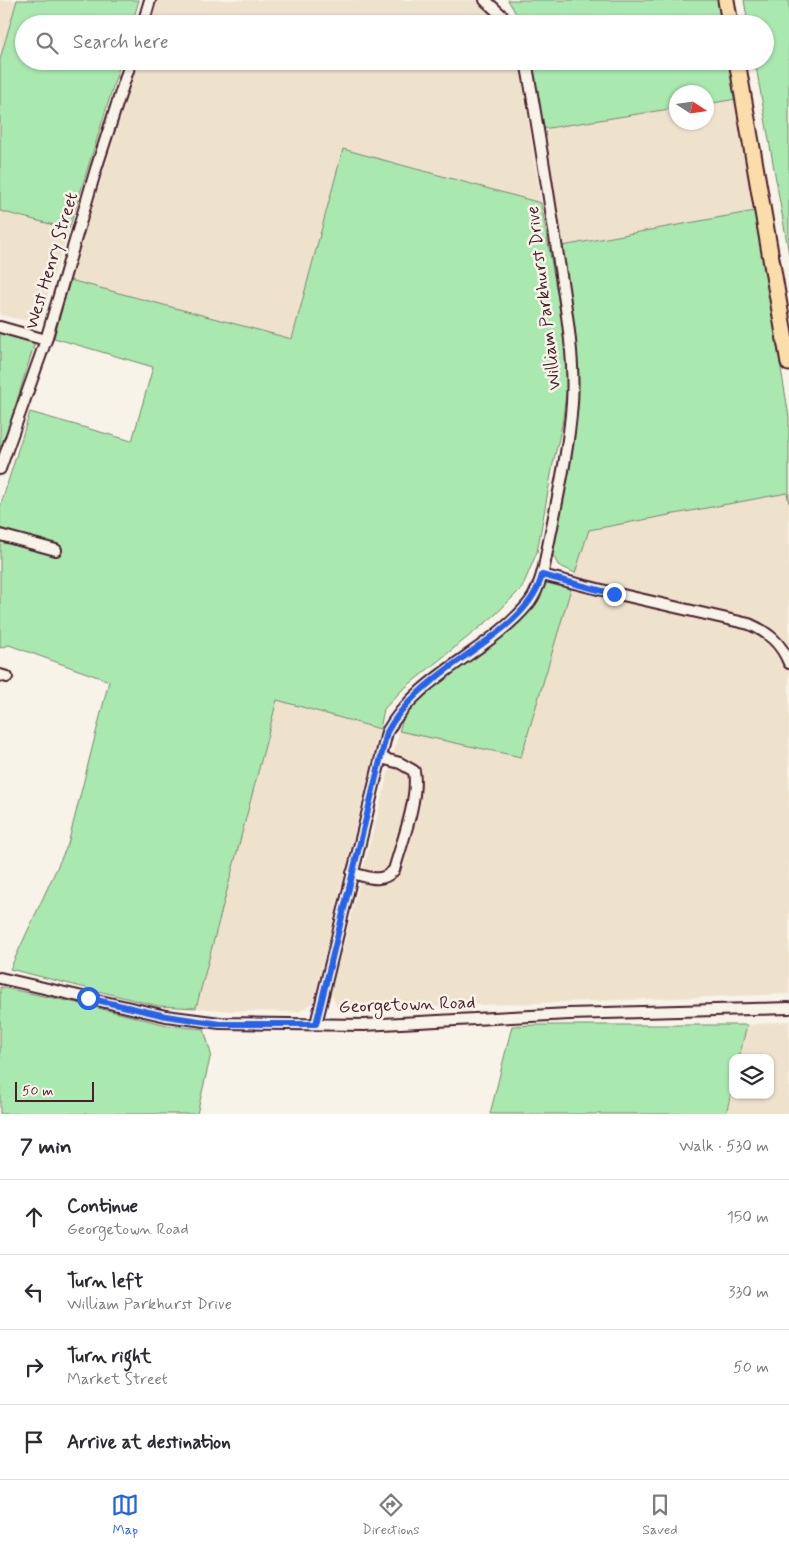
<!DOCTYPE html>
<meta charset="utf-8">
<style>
:root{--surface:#fff;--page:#f2f2f3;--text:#2b2b33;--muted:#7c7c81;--line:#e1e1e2;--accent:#2563eb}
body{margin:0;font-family:Mynerve,sans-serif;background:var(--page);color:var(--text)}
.controls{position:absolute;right:15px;bottom:15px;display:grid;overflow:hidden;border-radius:10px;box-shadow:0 1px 4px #0004}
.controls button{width:45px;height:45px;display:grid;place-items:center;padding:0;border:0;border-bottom:1px solid var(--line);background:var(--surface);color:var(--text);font:25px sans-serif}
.compass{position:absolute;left:669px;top:85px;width:45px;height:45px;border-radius:50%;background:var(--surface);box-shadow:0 1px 4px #0004;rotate:102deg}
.scale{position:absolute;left:15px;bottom:12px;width:79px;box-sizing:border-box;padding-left:5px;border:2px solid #4a1f2b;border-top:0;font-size:14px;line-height:18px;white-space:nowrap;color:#4a1f2b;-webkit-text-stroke:4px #f7f3e8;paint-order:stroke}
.stop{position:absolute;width:15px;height:15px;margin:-11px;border:4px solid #2563eb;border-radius:50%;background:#fff}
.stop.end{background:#2563eb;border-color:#fff;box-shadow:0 1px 5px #0008}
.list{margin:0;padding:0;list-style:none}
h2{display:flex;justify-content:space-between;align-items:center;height:65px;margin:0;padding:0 20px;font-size:21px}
h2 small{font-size:16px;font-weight:400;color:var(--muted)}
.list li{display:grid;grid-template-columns:32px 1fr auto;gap:15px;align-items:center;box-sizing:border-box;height:75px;padding:0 20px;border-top:1px solid var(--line)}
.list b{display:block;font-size:19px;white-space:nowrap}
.list p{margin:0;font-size:16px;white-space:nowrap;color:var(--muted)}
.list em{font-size:16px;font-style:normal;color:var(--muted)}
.icon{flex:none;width:28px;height:28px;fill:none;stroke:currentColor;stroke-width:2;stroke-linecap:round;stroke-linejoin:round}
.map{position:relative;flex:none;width:789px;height:1114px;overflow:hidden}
.search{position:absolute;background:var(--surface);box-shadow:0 1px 4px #0004;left:15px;right:15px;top:15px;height:55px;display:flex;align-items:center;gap:12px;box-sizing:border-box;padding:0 18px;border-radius:28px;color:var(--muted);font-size:19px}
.sheet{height:365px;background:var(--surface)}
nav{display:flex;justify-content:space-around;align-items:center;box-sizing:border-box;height:70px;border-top:1px solid var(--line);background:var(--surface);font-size:14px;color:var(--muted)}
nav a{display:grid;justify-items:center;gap:2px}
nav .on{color:var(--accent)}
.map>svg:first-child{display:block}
.built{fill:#efe2cd}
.green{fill:#a9e8af;stroke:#7a846d}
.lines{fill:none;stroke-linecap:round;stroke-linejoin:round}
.minor-casing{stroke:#4a1f2b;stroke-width:14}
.highway-casing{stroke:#4a1f2b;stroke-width:19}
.minor{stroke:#f7f3e8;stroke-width:10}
.highway{stroke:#fbddab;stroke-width:15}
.route{stroke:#2563eb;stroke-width:6}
.labels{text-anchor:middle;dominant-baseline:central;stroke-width:5;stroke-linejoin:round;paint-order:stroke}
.street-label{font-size:18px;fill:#4a1f2b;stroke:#f7f3e8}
</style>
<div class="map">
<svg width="789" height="1114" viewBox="0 0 789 1114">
<rect width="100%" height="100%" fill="#f7f3e8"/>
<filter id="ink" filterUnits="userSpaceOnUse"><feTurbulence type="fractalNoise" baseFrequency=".02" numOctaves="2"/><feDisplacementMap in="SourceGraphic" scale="10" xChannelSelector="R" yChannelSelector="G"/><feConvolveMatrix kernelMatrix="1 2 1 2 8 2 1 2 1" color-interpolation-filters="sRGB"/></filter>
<g filter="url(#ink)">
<g class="built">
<path d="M 0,0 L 17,0 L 0,59 Z"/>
<path d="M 157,0 L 480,0 L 497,10 L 509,24 L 150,24 Z"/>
<path d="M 138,61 L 519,61 L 541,203 L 343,149 L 292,339 L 70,280 Z"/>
<path d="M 736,99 L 755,211 L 562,246 L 542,129 L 676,108 L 676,122 L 706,122 L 707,104 Z"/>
<path d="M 0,211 L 69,229 L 41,316 L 35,320 L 22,320 L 0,315 Z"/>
<path d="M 788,493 L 789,503 L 789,994 L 338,1010 L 331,993 L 336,973 L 399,731 L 520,757 L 588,530 Z"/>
<path d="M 277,700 L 380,729 L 313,1003 L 299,1012 L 232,1011 L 196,1008 Z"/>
<path d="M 789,1021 L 789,1114 L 726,1114 L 733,1085 L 733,1095 L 770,1095 L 770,1058 L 739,1058 L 747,1025 Z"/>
</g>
<g class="green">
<path d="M 17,0 L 139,0 L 132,24 L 24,24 L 24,61 L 121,61 L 69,229 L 0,211 L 0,59 Z"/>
<path d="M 508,0 L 719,0 L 723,24 L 522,24 Z"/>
<path d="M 744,0 L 789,0 L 789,254 L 755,61 L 765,61 L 765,24 L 748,24 Z"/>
<path d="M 532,61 L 729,61 L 736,99 L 707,104 L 706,92 L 676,92 L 676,108 L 542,129 Z"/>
<path d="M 343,149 L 541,203 L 563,327 L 568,380 L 562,425 L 553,464 L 537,552 L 522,588 L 495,615 L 401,691 L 384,709 L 380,729 L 277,700 L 196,1008 L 158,1006 L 10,969 L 68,844 L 109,681 L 9,645 L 0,648 L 0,507 L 30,412 L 132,441 L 153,367 L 54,338 L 70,280 L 292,339 Z"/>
<path d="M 755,211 L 789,417 L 789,503 L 787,493 L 589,530 L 575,573 L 558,565 L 551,551 L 574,425 L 578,386 L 573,319 L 562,246 Z"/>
<path d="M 0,328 L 35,342 L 0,456 Z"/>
<path d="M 555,579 L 573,582 L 521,757 L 399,731 L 405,713 L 420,693 L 497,637 L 541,583 Z"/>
<path d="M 0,987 L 82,1004 L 171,1026 L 204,1029 L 211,1054 L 197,1114 L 0,1114 Z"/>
<path d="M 535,1025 L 747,1025 L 739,1058 L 733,1058 L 733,1085 L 726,1114 L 490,1114 L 512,1026 Z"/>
</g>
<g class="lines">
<g class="minor-casing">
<g id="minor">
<path d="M 485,0 L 511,24"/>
<path d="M 143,24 L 150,0"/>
<path d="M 0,327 L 46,340"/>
<path d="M 0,469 L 46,340 L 96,169 L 131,61"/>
<path d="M 0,535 L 56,550"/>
<path d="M 542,575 L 614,593 L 749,624 C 768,632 781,643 789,663"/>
<path d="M 0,675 L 7,677"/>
<path d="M 352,873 C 369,877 381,884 394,870 C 402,842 419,798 414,771 L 400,763 L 381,758"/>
<path d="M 0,978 L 166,1016 L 220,1023 L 364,1025 L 569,1014 L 789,1008"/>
<path d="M 316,1024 L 387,732 C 419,674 488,653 529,603 C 537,593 541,579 544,567 C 554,513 568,458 572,403 C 575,356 565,302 558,256 C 548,191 538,126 526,61"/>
</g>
</g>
<g class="highway-casing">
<g id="highway">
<path d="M 726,0 L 730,24"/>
<path d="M 737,61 L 789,363"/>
</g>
</g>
<use href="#minor" class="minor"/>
<use href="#highway" class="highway"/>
</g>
</g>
<g class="lines" filter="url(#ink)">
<path class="route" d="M 88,998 L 166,1016 L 220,1024 L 316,1024 L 387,732 C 402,704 428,683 454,664 C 485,641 532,615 542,575 L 614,594"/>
</g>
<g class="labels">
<g class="street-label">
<text transform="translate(52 261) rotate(-73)">West Henry Street</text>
<text transform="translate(544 298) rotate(-97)">William Parkhurst Drive</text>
<text transform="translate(407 1005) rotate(-2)">Georgetown Road</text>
</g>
</g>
</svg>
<div class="controls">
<button><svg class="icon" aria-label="layers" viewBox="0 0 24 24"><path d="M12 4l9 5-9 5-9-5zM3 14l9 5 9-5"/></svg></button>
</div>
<svg class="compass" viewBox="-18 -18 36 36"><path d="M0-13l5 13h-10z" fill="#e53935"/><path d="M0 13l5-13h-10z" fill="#7c7c81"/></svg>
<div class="scale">50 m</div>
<div class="stop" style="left:88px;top:998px"></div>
<div class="stop end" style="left:614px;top:594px"></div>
<div class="search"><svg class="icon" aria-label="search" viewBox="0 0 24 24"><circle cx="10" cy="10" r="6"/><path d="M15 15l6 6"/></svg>Search here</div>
</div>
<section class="sheet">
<h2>7 min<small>Walk · 530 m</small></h2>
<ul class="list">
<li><svg class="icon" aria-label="ahead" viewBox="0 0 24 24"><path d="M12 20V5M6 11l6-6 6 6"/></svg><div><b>Continue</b><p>Georgetown Road</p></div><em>150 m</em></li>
<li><svg class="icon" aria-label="left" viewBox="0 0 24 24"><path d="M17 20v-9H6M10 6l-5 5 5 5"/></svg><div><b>Turn left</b><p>William Parkhurst Drive</p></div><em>330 m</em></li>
<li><svg class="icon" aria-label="right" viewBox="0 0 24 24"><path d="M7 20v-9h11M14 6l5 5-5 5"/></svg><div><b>Turn right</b><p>Market Street</p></div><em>50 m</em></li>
<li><svg class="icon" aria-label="arrive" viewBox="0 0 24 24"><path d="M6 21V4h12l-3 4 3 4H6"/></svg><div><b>Arrive at destination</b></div></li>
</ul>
</section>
<nav>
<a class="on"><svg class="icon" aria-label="map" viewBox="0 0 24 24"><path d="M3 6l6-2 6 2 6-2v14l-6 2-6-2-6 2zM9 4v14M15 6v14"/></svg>Map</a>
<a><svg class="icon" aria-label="directions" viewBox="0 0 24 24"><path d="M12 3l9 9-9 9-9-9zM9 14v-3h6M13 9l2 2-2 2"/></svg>Directions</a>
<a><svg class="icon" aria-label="saved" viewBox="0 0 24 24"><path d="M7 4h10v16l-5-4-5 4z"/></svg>Saved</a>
</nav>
